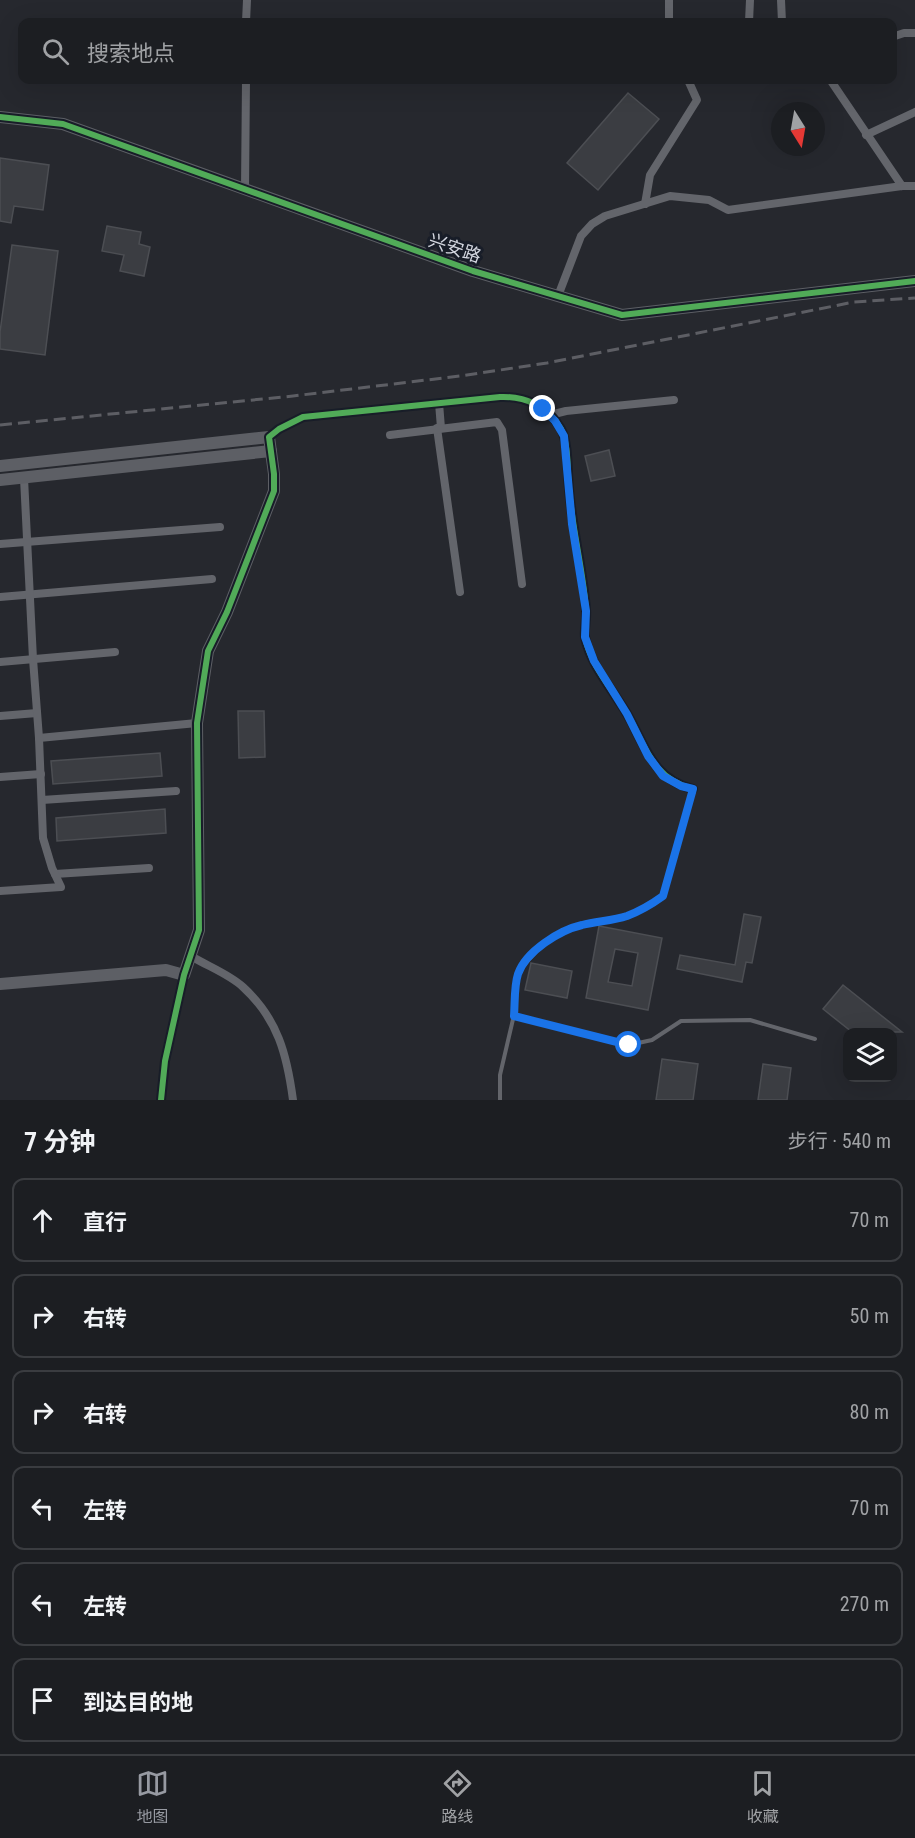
<!DOCTYPE html>
<html lang="zh">
<meta charset="utf-8">
<style>
:root{--surface:#1c1e22;--page:#25272a;--text:#f1f3f6;--muted:#a0a2a5;--line:#3a3c40;--accent:#979aa2}
body{margin:0;font-family:"Roboto Condensed","Noto Sans SC",sans-serif;background:var(--page);color:var(--text)}
.controls{position:absolute;right:18px;bottom:18px;display:grid;overflow:hidden;border-radius:12px;box-shadow:0 6px 24px #0002}
.controls button{width:54px;height:54px;display:grid;place-items:center;padding:0;border:0;border-bottom:2px solid var(--line);background:var(--surface);color:var(--text);font:30px sans-serif}
.compass{position:absolute;left:771px;top:102px;width:54px;height:54px;border-radius:50%;background:var(--surface);box-shadow:0 6px 24px #0002;rotate:169deg}
.stop{position:absolute;width:18px;height:18px;margin:-14px;border:4px solid #1a73e8;border-radius:50%;background:#fff}
.stop.end{background:#1a73e8;border-color:#fff;box-shadow:0 2px 6px #0008}
.list{margin:0;padding:0;list-style:none}
h2{display:flex;justify-content:space-between;align-items:center;height:78px;margin:0;padding:0 24px;font-size:26px}
h2 small{font-size:20px;font-weight:400;color:var(--muted)}
.list li{display:grid;grid-template-columns:39px 1fr auto;gap:18px;align-items:center;box-sizing:border-box;height:84px;margin:0 12px 12px;padding:0 12px;border:2px solid var(--line);border-radius:12px}
.list b{display:block;font-size:22px;white-space:nowrap}
.list em{font-size:20px;font-style:normal;color:var(--muted)}
.icon{flex:none;width:33px;height:33px;fill:none;stroke:currentColor;stroke-width:2;stroke-linecap:round;stroke-linejoin:round}
.map{position:relative;flex:none;width:915px;height:1100px;overflow:hidden}
.search{position:absolute;background:var(--surface);box-shadow:0 6px 24px #0002;left:18px;right:18px;top:18px;height:66px;display:flex;align-items:center;gap:15px;box-sizing:border-box;padding:0 21px;border-radius:12px;color:var(--muted);font-size:22px}
.sheet{height:654px;background:var(--surface)}
nav{display:flex;justify-content:space-around;align-items:center;box-sizing:border-box;height:84px;border-top:2px solid var(--line);background:var(--surface);font-size:16px;color:var(--muted)}
nav a{display:grid;justify-items:center;gap:3px}
nav .on{color:var(--accent)}
.map>svg:first-child{display:block}
.building{fill:#3b3d42;stroke:#4c4e53;stroke-width:1.5;fill-rule:evenodd}
.lines{fill:none;stroke-linecap:round;stroke-linejoin:round}
.lane{stroke:#63656b;stroke-width:4}
.street{stroke:#63656b;stroke-width:8}
.secondary{stroke:#5d5f65;stroke-width:12}
.rail{stroke:#5d5e64;stroke-width:3;stroke-dasharray:12 6;stroke-linecap:butt}
.cycleway-casing{stroke:#181d28;stroke-width:10}
.cycleway{stroke:#51ab58;stroke-width:6}
.route{stroke:#1a73e8;stroke-width:8}
.labels{text-anchor:middle;dominant-baseline:central;stroke-width:6;stroke-linejoin:round;paint-order:stroke}
.street-label{font-size:18px;fill:#d4d7e0;stroke:#181d28}
</style>
<div class="map">
<svg width="915" height="1100" viewBox="0 0 915 1100">
<rect width="100%" height="100%" fill="#26282e"/>
<g class="building">
<path d="M 628,93 L 659,119 L 598,190 L 567,163 Z"/>
<path d="M 0,158 L 49,165 L 43,210 L 14,206 L 11,223 L 0,221 Z"/>
<path d="M 107,226 L 141,232 L 139,244 L 150,247 L 144,276 L 120,271 L 124,255 L 102,251 Z"/>
<path d="M 12,245 L 58,251 L 45,355 L 0,349 L 0,332 Z"/>
<path d="M 609,450 L 615,476 L 591,481 L 585,456 Z"/>
<path d="M 238,711 L 264,711 L 265,757 L 239,758 Z"/>
<path d="M 160,753 L 162,776 L 53,784 L 51,761 Z"/>
<path d="M 165,809 L 166,833 L 57,841 L 56,818 Z"/>
<path d="M 744,914 L 761,917 L 752,963 L 746,962 L 742,982 L 677,969 L 680,955 L 735,965 Z"/>
<path d="M 599,926 L 662,938 L 648,1010 L 586,998 ZM 615,949 L 638,953 L 632,986 L 608,982 Z"/>
<path d="M 531,963 L 572,971 L 567,998 L 525,990 Z"/>
<path d="M 843,985 L 902,1032 L 852,1032 L 823,1009 Z"/>
<path d="M 662,1059 L 698,1064 L 693,1100 L 656,1100 Z"/>
<path d="M 763,1064 L 791,1068 L 787,1100 L 758,1100 Z"/>
</g>
<g class="lines">
<g class="lane">
<path d="M 514,1015 L 629,1045 L 652,1040 L 681,1021 L 750,1020 L 815,1039"/>
<path d="M 500,1100 L 500,1075 L 514,1015 L 518,974 L 525,964 L 542,945 L 563,931 L 583,924 L 627,916 L 649,906 L 663,896 L 693,789"/>
</g>
<g class="street">
<path d="M 781,0 L 782,22"/>
<path d="M 246,22 L 247,0"/>
<path d="M 669,22 L 669,0"/>
<path d="M 749,22 L 750,0"/>
<path d="M 892,37 L 904,33 L 915,33"/>
<path d="M 834,80 L 831,81 L 902,186"/>
<path d="M 866,135 L 915,112"/>
<path d="M 245,189 L 246,80"/>
<path d="M 645,204 L 650,175 L 697,100 L 688,80"/>
<path d="M 558,296 L 581,236 L 592,224 L 605,216 L 670,196 L 709,200 L 728,210 L 902,186 L 915,186"/>
<path d="M 439,403 L 441,428"/>
<path d="M 550,415 L 566,411 L 674,400"/>
<path d="M 437,428 L 460,592"/>
<path d="M 390,435 L 497,422 L 502,430 L 522,584"/>
<path d="M 269,437 L 279,429 L 303,417 L 500,397 C 525,396 548,406 561,429 C 569,445 567,470 569,488 C 572,529 583,569 586,610 C 587,619 584,629 585,637 C 591,668 617,694 631,721 C 647,752 656,780 693,789"/>
<path d="M 0,544 L 220,527"/>
<path d="M 0,597 L 212,579"/>
<path d="M 0,662 L 115,652"/>
<path d="M 0,716 L 37,713"/>
<path d="M 39,738 L 197,723"/>
<path d="M 0,777 L 41,774"/>
<path d="M 42,800 L 176,791"/>
<path d="M 55,874 L 149,868"/>
<path d="M 0,891 L 61,887 L 52,868 L 43,838 L 39,738 L 33,659 L 24,478"/>
<path d="M 191,956 C 207,966 229,974 243,987 C 278,1019 287,1055 293,1100"/>
<path d="M 161,1100 L 165,1061 L 184,975"/>
</g>
<g class="secondary">
<path d="M 0,117 L 63,124 L 473,271 L 622,315 L 915,281"/>
<path d="M 0,466 L 269,437 L 274,474 L 274,491 L 227,612 L 208,651 L 197,723 L 199,930 L 184,975 L 166,970 L 0,984"/>
<path d="M 0,480 L 271,451"/>
</g>
<path class="rail" d="M 0,425 L 293,396 L 460,376 L 547,363 L 854,302 L 915,298"/>
<g class="cycleway-casing">
<g id="cycleway">
<path d="M 0,117 L 63,124 L 473,271 L 622,315 L 915,281"/>
<path d="M 161,1100 L 165,1061 L 184,975 L 199,930 L 197,723 L 208,651 L 227,612 L 274,491 L 274,474 L 269,437 L 279,429 L 303,417 L 500,397 C 525,396 548,406 561,429 C 569,445 567,470 569,488 C 572,529 583,569 586,610 C 587,619 584,629 585,637 C 591,668 617,694 631,721 C 647,752 656,780 693,789"/>
</g>
</g>
<use href="#cycleway" class="cycleway"/>
</g>
<g class="lines">
<path class="route" d="M 543,409 L 555,421 L 564,436 L 572,524 L 586,611 L 585,637 L 594,661 L 627,714 L 648,756 L 663,776 L 681,786 L 693,789 L 663,896 C 652,904 640,911 627,916 C 612,921 597,921 582,925 C 560,930 526,951 518,974 C 514,986 515,1003 514,1016 L 629,1045"/>
</g>
<g class="labels">
<g class="street-label">
<text transform="translate(455 248) rotate(19)">兴安路</text>
</g>
</g>
</svg>
<div class="controls">
<button><svg class="icon" aria-label="layers" viewBox="0 0 24 24"><path d="M12 4l9 5-9 5-9-5zM3 14l9 5 9-5"/></svg></button>
</div>
<svg class="compass" viewBox="-18 -18 36 36"><path d="M0-13l5 13h-10z" fill="#e53935"/><path d="M0 13l5-13h-10z" fill="#a0a2a5"/></svg>
<div class="stop" style="left:629px;top:1045px"></div>
<div class="stop end" style="left:543px;top:409px"></div>
<div class="search"><svg class="icon" aria-label="search" viewBox="0 0 24 24"><circle cx="10" cy="10" r="6"/><path d="M15 15l6 6"/></svg>搜索地点</div>
</div>
<section class="sheet">
<h2>7 分钟<small>步行 · 540 m</small></h2>
<ul class="list">
<li><svg class="icon" aria-label="ahead" viewBox="0 0 24 24"><path d="M12 20V5M6 11l6-6 6 6"/></svg><div><b>直行</b></div><em>70 m</em></li>
<li><svg class="icon" aria-label="right" viewBox="0 0 24 24"><path d="M7 20v-9h11M14 6l5 5-5 5"/></svg><div><b>右转</b></div><em>50 m</em></li>
<li><svg class="icon" aria-label="right" viewBox="0 0 24 24"><path d="M7 20v-9h11M14 6l5 5-5 5"/></svg><div><b>右转</b></div><em>80 m</em></li>
<li><svg class="icon" aria-label="left" viewBox="0 0 24 24"><path d="M17 20v-9H6M10 6l-5 5 5 5"/></svg><div><b>左转</b></div><em>70 m</em></li>
<li><svg class="icon" aria-label="left" viewBox="0 0 24 24"><path d="M17 20v-9H6M10 6l-5 5 5 5"/></svg><div><b>左转</b></div><em>270 m</em></li>
<li><svg class="icon" aria-label="arrive" viewBox="0 0 24 24"><path d="M6 21V4h12l-3 4 3 4H6"/></svg><div><b>到达目的地</b></div></li>
</ul>
</section>
<nav>
<a class="on"><svg class="icon" aria-label="map" viewBox="0 0 24 24"><path d="M3 6l6-2 6 2 6-2v14l-6 2-6-2-6 2zM9 4v14M15 6v14"/></svg>地图</a>
<a><svg class="icon" aria-label="directions" viewBox="0 0 24 24"><path d="M12 3l9 9-9 9-9-9zM9 14v-3h6M13 9l2 2-2 2"/></svg>路线</a>
<a><svg class="icon" aria-label="saved" viewBox="0 0 24 24"><path d="M7 4h10v16l-5-4-5 4z"/></svg>收藏</a>
</nav>
